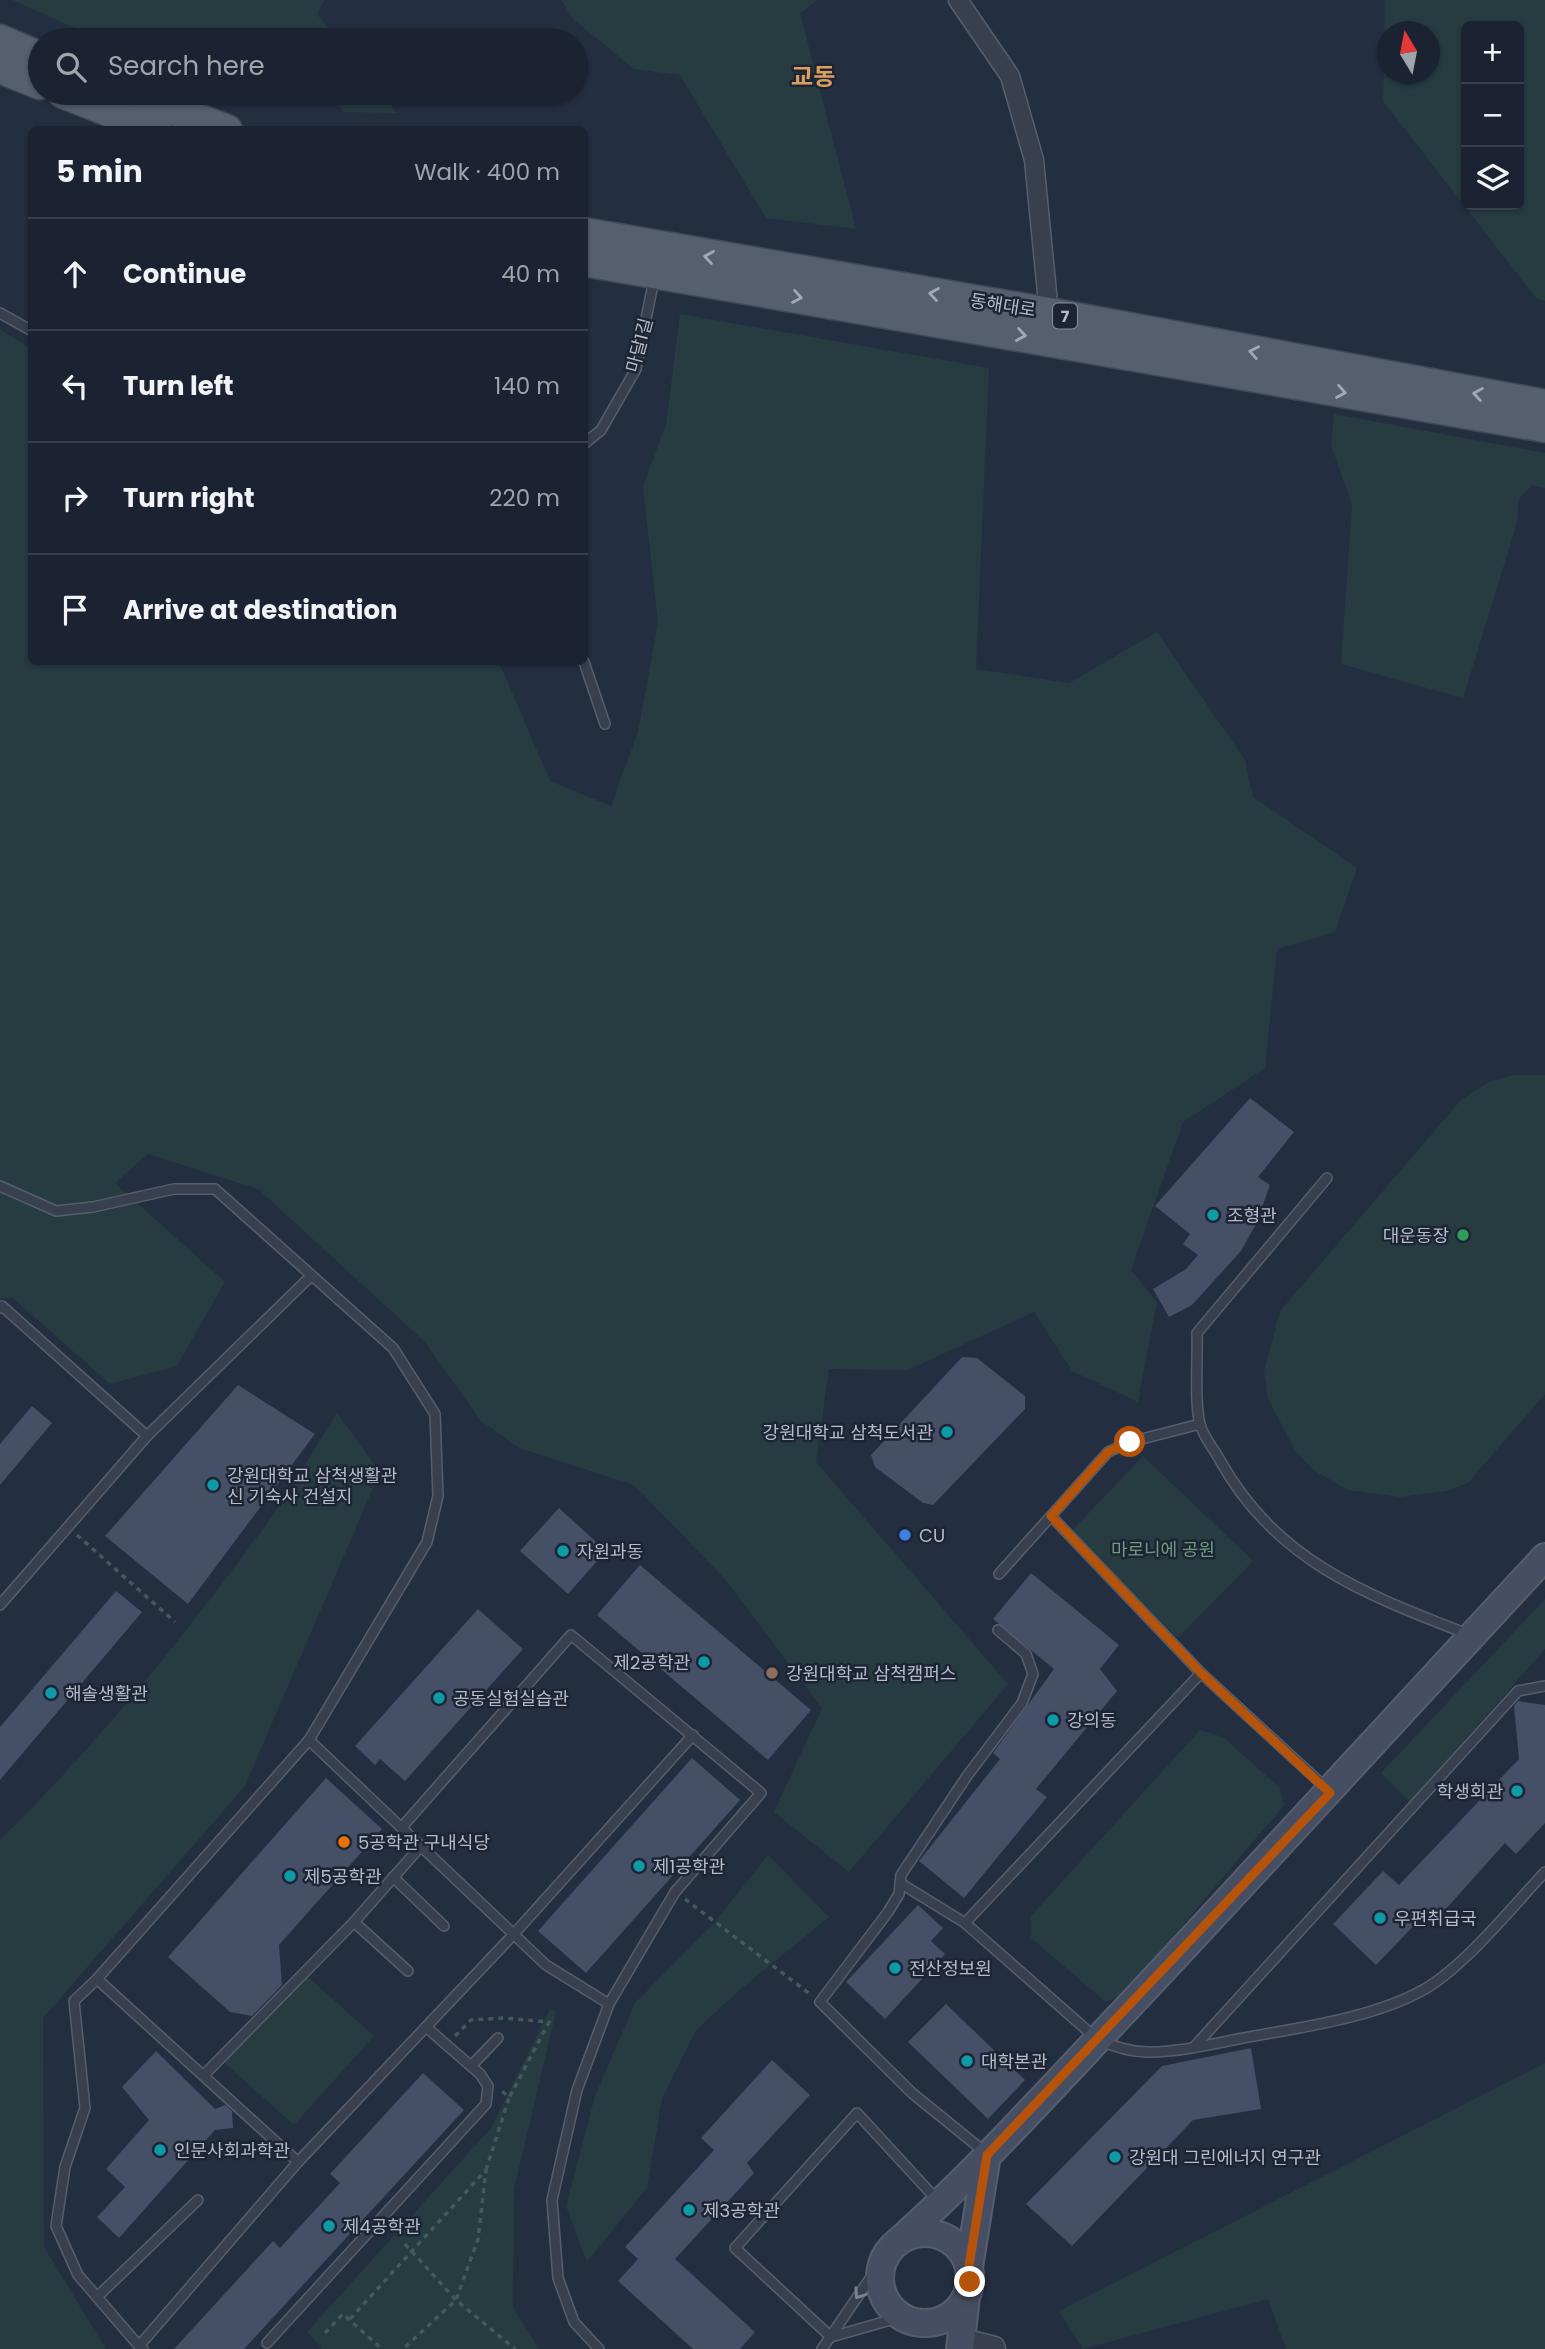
<!DOCTYPE html>
<meta charset="utf-8">
<style>
:root{--surface:#1b2231;--page:#242a39;--text:#f1f3f6;--muted:#a0a4ab;--line:#393f4d}
body{margin:0;font-family:Poppins,"Noto Sans KR",sans-serif;background:var(--page);color:var(--text)}
.controls{position:absolute;right:21px;top:21px;display:grid;overflow:hidden;border-radius:10px;box-shadow:0 2px 5px #0004}
.controls button{width:63px;height:63px;display:grid;place-items:center;padding:0;border:0;border-bottom:2px solid var(--line);background:var(--surface);color:var(--text);font:35px sans-serif}
.compass{position:absolute;left:1377px;top:21px;width:63px;height:63px;border-radius:50%;background:var(--surface);box-shadow:0 2px 5px #0004;rotate:350deg}
.stop{position:absolute;width:21px;height:21px;margin:-16px;border:5px solid #b45309;border-radius:50%;background:#fff}
.stop.end{background:#b45309;border-color:#fff;box-shadow:0 2px 7px #0008}
.list{margin:0;padding:0;list-style:none}
h2{display:flex;justify-content:space-between;align-items:center;height:91px;margin:0;padding:0 28px;font-size:30px}
h2 small{font-size:23px;font-weight:400;color:var(--muted)}
.list li{display:grid;grid-template-columns:46px 1fr auto;gap:21px;align-items:center;box-sizing:border-box;height:112px;padding:0 28px;border-top:2px solid var(--line)}
.list b{display:block;font-size:26px;white-space:nowrap}
.list em{font-size:23px;font-style:normal;color:var(--muted)}
.icon{flex:none;width:38px;height:38px;fill:none;stroke:currentColor;stroke-width:2;stroke-linecap:round;stroke-linejoin:round}
.map{position:relative;flex:none;width:1545px;height:2349px;overflow:hidden}
.search{position:absolute;background:var(--surface);box-shadow:0 2px 5px #0004;left:28px;top:28px;width:560px;height:77px;display:flex;align-items:center;gap:18px;box-sizing:border-box;padding:0 24px;border-radius:38px;color:var(--muted);font-size:26px}
.panel{position:absolute;background:var(--surface);box-shadow:0 2px 5px #0004;left:28px;top:126px;width:560px;height:539px;border-radius:10px}
.map>svg:first-child{display:block}
.green{fill:#263c41;fill-rule:evenodd}
.building{fill:#454f65}
.lines{fill:none;stroke-linecap:round;stroke-linejoin:round}
.lane-casing{stroke:#565e6e;stroke-width:12}
.street-casing{stroke:#565e6e;stroke-width:21}
.secondary-casing{stroke:#565e6e;stroke-width:30}
.primary-casing{stroke:#414959;stroke-width:33}
.path{stroke:#44595e;stroke-width:3.5;stroke-dasharray:5 5;stroke-linecap:butt}
.lane{stroke:#384050;stroke-width:9}
.street{stroke:#384050;stroke-width:18}
.secondary{stroke:#464e63;stroke-width:26}
.primary{stroke:#565f70;stroke-width:30}
.oneway{stroke:#a1a9b9}
.oneway2{stroke:#7c8494}
.route{stroke:#b45309;stroke-width:9}
.culture-dot{fill:#0f9aa8;stroke:#1d2535;stroke-width:2.5}
.leisure-dot{fill:#2e9e5b;stroke:#1d2535;stroke-width:2.5}
.shop-dot{fill:#3f7fe0;stroke:#1d2535;stroke-width:2.5}
.education-dot{fill:#8d6e63;stroke:#1d2535;stroke-width:2.5}
.food-dot{fill:#e8710a;stroke:#1d2535;stroke-width:2.5}
.labels{text-anchor:middle;dominant-baseline:central;stroke-width:5;stroke-linejoin:round;paint-order:stroke}
.shield{fill:#1d2535;stroke:#878e9e;stroke-width:2}
.shield-label{font-size:16px;font-weight:bold;fill:#b4bbcb}
.street-label{font-size:18px;fill:#b4bbcb;stroke:#1d2535}
.poi-label{font-size:18px;fill:#b4bbcb;stroke:#1d2535;text-anchor:start}
.park-label{font-size:18px;fill:#6a9d7a;stroke:#1d2535}
.district-label{font-size:24px;font-weight:bold;fill:#da9f60;stroke:#1d2535}
</style>
<div class="map">
<svg width="1545" height="2349" viewBox="0 0 1545 2349">
<rect width="100%" height="100%" fill="#242e41"/>
<g class="green">
<path d="M 12,0 L 324,0 L 317,14 L 338,40 L 102,40 Z"/>
<path d="M 561,0 L 818,0 L 800,13 L 856,229 L 766,218 L 680,75 L 634,69 L 574,20 Z"/>
<path d="M 1385,0 L 1545,0 L 1545,301 L 1536,298 L 1383,101 ZM 1466,26 L 1519,26 L 1519,205 L 1466,205 ZM 1388,32 L 1430,32 L 1430,74 L 1388,74 Z"/>
<path d="M 331,93 L 381,93 L 397,113 L 343,112 Z"/>
<path d="M 680,314 L 989,368 L 976,669 L 1069,683 L 1157,632 L 1245,760 L 1253,797 L 1357,868 L 1335,932 L 1277,949 L 1265,1068 L 1183,1122 L 1131,1270 L 1157,1302 L 1138,1402 L 1072,1371 L 1034,1312 L 908,1370 L 829,1369 L 816,1462 L 1008,1684 L 849,1872 L 774,1812 L 822,1708 L 724,1578 L 634,1485 L 519,1448 L 481,1421 L 424,1341 L 258,1189 L 148,1154 L 115,1183 L 225,1282 L 177,1366 L 110,1384 L 13,1298 L 0,1299 L 0,329 L 31,349 L 32,662 L 499,662 L 550,781 L 611,806 L 638,732 L 658,623 L 643,486 L 666,425 Z"/>
<path d="M 1334,414 L 1545,453 L 1545,488 L 1532,485 L 1519,499 L 1517,523 L 1463,698 L 1341,664 L 1352,505 L 1331,445 Z"/>
<path d="M 1514,1075 L 1545,1075 L 1545,1394 L 1468,1483 L 1446,1491 L 1400,1497 L 1348,1490 L 1313,1470 L 1295,1450 L 1268,1399 L 1264,1372 L 1280,1311 L 1460,1101 L 1488,1082 Z"/>
<path d="M 337,1413 L 380,1472 L 245,1786 L 43,2018 L 44,2247 L 106,2349 L 0,2349 L 0,1840 C 96,1746 182,1639 262,1530 C 289,1493 312,1452 337,1413 Z"/>
<path d="M 1143,1456 L 1253,1561 L 1178,1638 L 1069,1534 Z"/>
<path d="M 1545,1599 L 1545,1649 L 1410,1802 L 1381,1773 Z"/>
<path d="M 1200,1730 L 1223,1737 L 1279,1787 L 1284,1805 L 1125,1994 L 1106,2002 L 1031,1938 L 1031,1916 Z"/>
<path d="M 768,1855 L 829,1917 L 742,1988 L 696,2030 L 662,2099 L 647,2188 L 587,2262 L 566,2206 L 595,2096 L 635,2003 L 714,1923 Z"/>
<path d="M 299,1969 L 374,2036 L 294,2125 L 218,2057 Z"/>
<path d="M 550,2009 L 556,2012 L 514,2189 L 513,2307 L 539,2349 L 322,2349 L 307,2332 L 491,2128 Z"/>
<path d="M 1545,2063 L 1545,2349 L 1286,2349 L 1268,2299 L 1083,2349 L 1059,2311 Z"/>
</g>
<g class="building">
<path d="M 1250,1098 L 1294,1132 L 1258,1177 L 1270,1185 L 1256,1224 L 1241,1251 L 1192,1305 L 1169,1317 L 1153,1289 L 1186,1269 L 1198,1255 L 1183,1244 L 1190,1234 L 1155,1206 Z"/>
<path d="M 962,1357 L 977,1358 L 1025,1396 L 1025,1409 L 933,1505 L 923,1503 L 875,1467 L 871,1455 Z"/>
<path d="M 238,1385 L 315,1434 L 188,1604 L 105,1536 Z"/>
<path d="M 32,1406 L 52,1423 L 0,1485 L 0,1444 Z"/>
<path d="M 559,1508 L 606,1551 L 568,1594 L 520,1551 Z"/>
<path d="M 640,1565 L 811,1710 L 768,1760 L 597,1615 Z"/>
<path d="M 1031,1573 L 1119,1645 L 1100,1669 L 1117,1691 L 1036,1789 L 1047,1797 L 964,1898 L 919,1861 L 1000,1759 L 993,1753 L 1054,1669 L 993,1619 Z"/>
<path d="M 116,1591 L 142,1612 L 0,1780 L 0,1727 Z"/>
<path d="M 478,1609 L 523,1649 L 405,1781 L 380,1759 L 375,1765 L 355,1746 Z"/>
<path d="M 1518,1701 L 1545,1705 L 1545,1823 L 1516,1854 L 1505,1843 L 1436,1920 L 1427,1912 L 1376,1965 L 1333,1924 L 1383,1871 L 1399,1885 L 1519,1759 L 1514,1706 Z"/>
<path d="M 692,1758 L 740,1800 L 586,1973 L 538,1931 Z"/>
<path d="M 326,1778 L 382,1829 L 279,1945 L 282,1985 L 252,2016 L 230,2012 L 168,1957 Z"/>
<path d="M 918,1905 L 943,1928 L 931,1941 L 945,1954 L 885,2019 L 846,1982 Z"/>
<path d="M 946,2004 L 1025,2080 L 988,2119 L 908,2042 Z"/>
<path d="M 1251,2048 L 1261,2109 L 1193,2120 L 1072,2246 L 1026,2204 L 1162,2066 Z"/>
<path d="M 156,2051 L 215,2109 L 225,2105 L 232,2111 L 233,2128 L 215,2130 L 119,2238 L 97,2217 L 125,2187 L 106,2169 L 149,2120 L 122,2087 Z"/>
<path d="M 772,2060 L 810,2095 L 747,2163 L 754,2173 L 675,2259 L 755,2332 L 740,2349 L 693,2349 L 618,2281 L 638,2259 L 625,2247 L 714,2150 L 701,2138 Z"/>
<path d="M 423,2073 L 464,2110 L 244,2349 L 174,2349 L 273,2241 L 280,2248 L 340,2183 L 330,2174 Z"/>
</g>
<g class="lines">
<g class="lane-casing">
<g id="lane">
<path d="M 0,313 L 32,331"/>
<path d="M 584,444 L 601,430 L 636,369 L 654,279"/>
<path d="M 584,662 L 605,724"/>
<path d="M 1327,1178 L 1197,1333 C 1198,1357 1194,1403 1200,1424 C 1203,1437 1215,1450 1221,1462 C 1277,1562 1367,1595 1470,1635"/>
<path d="M 0,1186 L 56,1211 L 93,1207 L 174,1189 L 215,1189 L 393,1348 L 435,1414 L 438,1496 L 427,1542 L 309,1740 L 546,1965 L 609,2004"/>
<path d="M 0,1308 L 2,1306 L 147,1436"/>
<path d="M 1200,1424 L 1130,1442 L 1108,1452 L 1051,1516 L 1201,1673 L 1326,1788"/>
<path d="M 999,1574 L 1051,1516"/>
<path d="M 0,1605 L 147,1436 L 311,1276"/>
<path d="M 1201,1673 L 965,1923 L 1097,2039 C 1114,2047 1130,2052 1148,2052 C 1178,2052 1209,2045 1238,2039 C 1296,2028 1371,2019 1423,1990 C 1464,1967 1512,1907 1545,1872"/>
<path d="M 402,1827 L 571,1635 L 761,1793 L 675,1892 L 609,2004 L 577,2090 L 552,2200 L 558,2278 L 574,2322 L 599,2349"/>
<path d="M 393,1877 L 444,1926"/>
<path d="M 900,1883 L 965,1923"/>
<path d="M 408,1971 L 354,1922 L 421,1846"/>
<path d="M 97,1979 L 74,2001 L 85,2108 L 65,2167 L 56,2226 L 78,2275 L 139,2346"/>
<path d="M 1194,2047 L 1518,1691 L 1545,1686"/>
<path d="M 471,2066 L 498,2038"/>
<path d="M 204,2075 L 354,1922"/>
<path d="M 986,2153 L 912,2093 L 820,2002 L 888,1912 L 899,1894 L 901,1875 L 967,1776 L 1022,1703 L 1033,1674 L 1026,1654 L 998,1630"/>
<path d="M 298,2162 L 97,1979 L 309,1740"/>
<path d="M 97,2297 L 198,2200"/>
<path d="M 831,2337 L 735,2248 L 857,2113 L 938,2201"/>
<path d="M 831,2337 L 901,2317"/>
<path d="M 267,2343 L 486,2104 L 488,2086 L 480,2074 L 426,2027"/>
<path d="M 143,2349 L 139,2346 L 298,2162 L 513,1935 L 693,1735"/>
<path d="M 822,2349 L 888,2252"/>
</g>
</g>
<g class="street-casing">
<g id="street">
<path d="M 958,0 L 1010,76 L 1034,160 L 1049,313"/>
<path d="M 959,2337 L 995,2346 L 996,2349"/>
</g>
</g>
<g class="secondary-casing">
<g id="secondary">
<circle cx="925" cy="2278" r="45"/>
<path d="M 899,2241 C 981,2167 1056,2083 1132,2003 C 1271,1855 1407,1705 1545,1557"/>
<path d="M 969,2267 L 987,2155"/>
<path d="M 960,2349 L 966,2297"/>
</g>
</g>
<g class="primary-casing">
<g id="primary">
<path d="M 0,40 L 40,57"/>
<path d="M 0,68 L 40,84"/>
<path d="M 63,93 L 157,130"/>
<path d="M 129,93 L 227,130"/>
<path d="M 584,233 L 1049,313 L 1545,405"/>
<path d="M 584,261 L 1545,427"/>
</g>
</g>
<g class="path">
<path d="M 77,1535 L 175,1622"/>
<path d="M 685,1899 L 810,1994"/>
<path d="M 455,2036 L 471,2020 L 504,2018 L 549,2022 L 509,2098"/>
<path d="M 486,2170 L 509,2098 L 502,2091"/>
<path d="M 405,2244 L 456,2300 L 515,2349"/>
<path d="M 350,2319 L 486,2170 L 478,2239 L 456,2300 L 403,2349"/>
<path d="M 325,2333 L 343,2314 L 382,2349"/>
</g>
<use href="#lane" class="lane"/>
<use href="#street" class="street"/>
<use href="#secondary" class="secondary"/>
<use href="#primary" class="primary"/>
</g>
<defs><path id="oneway-chevron" d="M-2-3.5L2.5 0L-2 3.5" fill="none" stroke-width="1.6" stroke-linecap="round" stroke-linejoin="round" transform="scale(1.75)"/></defs>
<g class="oneway">
<use href="#oneway-chevron" transform="translate(709 257) rotate(-171)"/>
<use href="#oneway-chevron" transform="translate(934 294) rotate(-171)"/>
<use href="#oneway-chevron" transform="translate(797 297) rotate(10)"/>
<use href="#oneway-chevron" transform="translate(1021 335) rotate(10)"/>
<use href="#oneway-chevron" transform="translate(1254 352) rotate(-169)"/>
<use href="#oneway-chevron" transform="translate(1341 392) rotate(10)"/>
<use href="#oneway-chevron" transform="translate(1478 394) rotate(-171)"/>
</g>
<use class="oneway2" href="#oneway-chevron" transform="translate(859 2294) rotate(124)"/>
<g class="lines">
<path class="route" d="M 970,2282 L 969,2266 L 987,2155 L 1330,1793 L 1201,1673 L 1051,1516 L 1108,1452 L 1130,1442"/>
</g>
<g class="culture-dot">
<circle cx="1213" cy="1215" r="7"/>
<circle cx="947" cy="1432" r="7"/>
<circle cx="213" cy="1485" r="7"/>
<circle cx="563" cy="1551" r="7"/>
<circle cx="704" cy="1662" r="7"/>
<circle cx="51" cy="1693" r="7"/>
<circle cx="439" cy="1698" r="7"/>
<circle cx="1053" cy="1720" r="7"/>
<circle cx="1517" cy="1791" r="7"/>
<circle cx="639" cy="1866" r="7"/>
<circle cx="290" cy="1876" r="7"/>
<circle cx="1380" cy="1918" r="7"/>
<circle cx="895" cy="1968" r="7"/>
<circle cx="967" cy="2061" r="7"/>
<circle cx="160" cy="2150" r="7"/>
<circle cx="1115" cy="2157" r="7"/>
<circle cx="689" cy="2210" r="7"/>
<circle cx="329" cy="2226" r="7"/>
</g>
<circle class="leisure-dot" cx="1463" cy="1235" r="7"/>
<circle class="shop-dot" cx="905" cy="1535" r="7"/>
<circle class="education-dot" cx="772" cy="1673" r="7"/>
<circle class="food-dot" cx="344" cy="1842" r="7"/>
<g class="labels">
<rect class="shield" x="1053" y="303.5" width="24" height="25" rx="5"/>
<g class="shield-label">
<text x="1065" y="316">7</text>
</g>
<g class="street-label">
<text transform="translate(1003 305) rotate(9)">동해대로</text>
<text transform="translate(639 345) rotate(-75)">마달1길</text>
</g>
<g class="poi-label">
<text x="1227" y="1215">조형관</text>
<text x="1449" y="1235" text-anchor="end">대운동장</text>
<text x="933" y="1432" text-anchor="end">강원대학교 삼척도서관</text>
<text x="227" y="1475">강원대학교 삼척생활관<tspan x="227" dy="21">신 기숙사 건설지</tspan></text>
<text x="919" y="1535">CU</text>
<text x="577" y="1551">자원과동</text>
<text x="690" y="1662" text-anchor="end">제2공학관</text>
<text x="786" y="1673">강원대학교 삼척캠퍼스</text>
<text x="65" y="1693">해솔생활관</text>
<text x="453" y="1698">공동실험실습관</text>
<text x="1067" y="1720">강의동</text>
<text x="1503" y="1791" text-anchor="end">학생회관</text>
<text x="358" y="1842">5공학관 구내식당</text>
<text x="653" y="1866">제1공학관</text>
<text x="304" y="1876">제5공학관</text>
<text x="1394" y="1918">우편취급국</text>
<text x="909" y="1968">전산정보원</text>
<text x="981" y="2061">대학본관</text>
<text x="174" y="2150">인문사회과학관</text>
<text x="1129" y="2157">강원대 그린에너지 연구관</text>
<text x="703" y="2210">제3공학관</text>
<text x="343" y="2226">제4공학관</text>
</g>
<g class="park-label">
<text x="1163" y="1549">마로니에 공원</text>
</g>
<g class="district-label">
<text x="813" y="76">교동</text>
</g>
</g>
</svg>
<div class="controls">
<button>+</button>
<button>−</button>
<button><svg class="icon" aria-label="layers" viewBox="0 0 24 24"><path d="M12 4l9 5-9 5-9-5zM3 14l9 5 9-5"/></svg></button>
</div>
<svg class="compass" viewBox="-18 -18 36 36"><path d="M0-13l5 13h-10z" fill="#e53935"/><path d="M0 13l5-13h-10z" fill="#a0a4ab"/></svg>
<div class="stop" style="left:1130px;top:1442px"></div>
<div class="stop end" style="left:970px;top:2282px"></div>
<div class="search"><svg class="icon" aria-label="search" viewBox="0 0 24 24"><circle cx="10" cy="10" r="6"/><path d="M15 15l6 6"/></svg>Search here</div>
<section class="panel">
<h2>5 min<small>Walk · 400 m</small></h2>
<ul class="list">
<li><svg class="icon" aria-label="ahead" viewBox="0 0 24 24"><path d="M12 20V5M6 11l6-6 6 6"/></svg><div><b>Continue</b></div><em>40 m</em></li>
<li><svg class="icon" aria-label="left" viewBox="0 0 24 24"><path d="M17 20v-9H6M10 6l-5 5 5 5"/></svg><div><b>Turn left</b></div><em>140 m</em></li>
<li><svg class="icon" aria-label="right" viewBox="0 0 24 24"><path d="M7 20v-9h11M14 6l5 5-5 5"/></svg><div><b>Turn right</b></div><em>220 m</em></li>
<li><svg class="icon" aria-label="arrive" viewBox="0 0 24 24"><path d="M6 21V4h12l-3 4 3 4H6"/></svg><div><b>Arrive at destination</b></div></li>
</ul>
</section>
</div>
